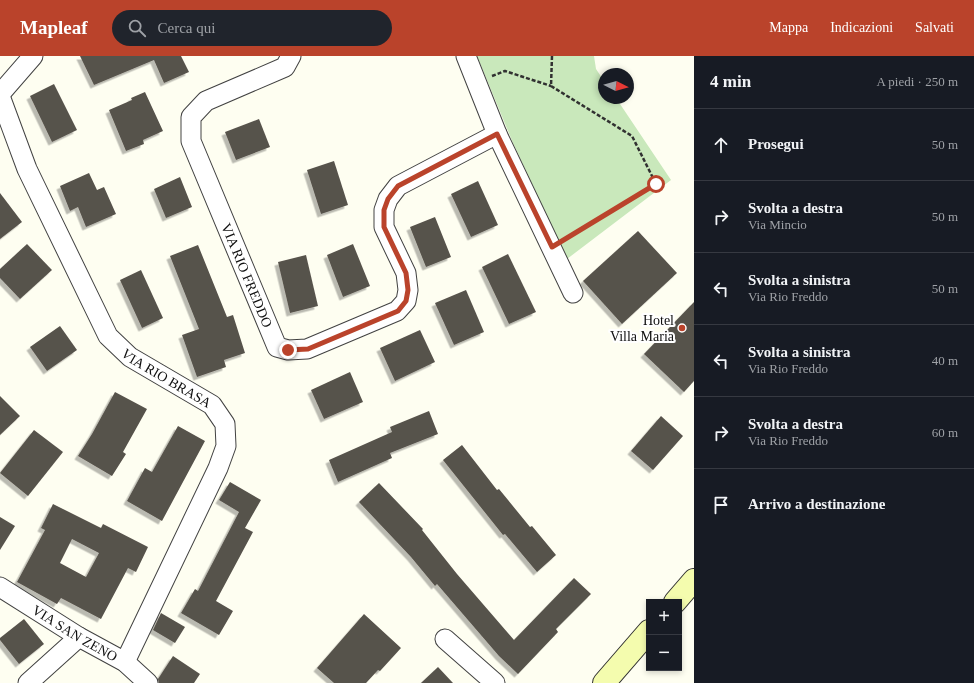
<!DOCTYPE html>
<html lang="it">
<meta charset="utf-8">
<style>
:root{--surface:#171b24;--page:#20242c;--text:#f1f3f6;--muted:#9ea1a6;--line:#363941;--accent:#ba432b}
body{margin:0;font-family:Georgia,serif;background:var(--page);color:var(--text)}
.controls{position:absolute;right:12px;bottom:12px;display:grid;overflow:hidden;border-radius:0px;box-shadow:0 2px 6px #0003}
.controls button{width:36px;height:36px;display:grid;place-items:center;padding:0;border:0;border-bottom:1px solid var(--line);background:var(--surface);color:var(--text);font:20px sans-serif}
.compass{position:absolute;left:598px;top:12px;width:36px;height:36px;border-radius:50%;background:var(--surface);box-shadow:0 2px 6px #0003;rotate:96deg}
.stop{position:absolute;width:12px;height:12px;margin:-9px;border:3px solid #ba432b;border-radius:50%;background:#fff}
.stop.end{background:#ba432b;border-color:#fff;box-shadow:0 1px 4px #0008}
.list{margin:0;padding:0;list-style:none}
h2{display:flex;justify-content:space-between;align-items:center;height:52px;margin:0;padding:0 16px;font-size:17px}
h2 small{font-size:13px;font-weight:400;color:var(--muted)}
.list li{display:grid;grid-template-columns:26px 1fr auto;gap:12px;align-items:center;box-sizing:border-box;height:72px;padding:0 16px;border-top:1px solid var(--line)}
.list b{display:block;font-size:15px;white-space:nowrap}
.list p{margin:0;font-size:13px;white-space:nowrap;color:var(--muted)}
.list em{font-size:13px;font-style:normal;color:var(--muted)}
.icon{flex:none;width:22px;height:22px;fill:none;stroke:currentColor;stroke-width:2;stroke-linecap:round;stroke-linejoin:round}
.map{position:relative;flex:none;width:694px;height:627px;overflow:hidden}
header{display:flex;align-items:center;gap:24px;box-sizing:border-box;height:56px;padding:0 20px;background:var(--accent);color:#fff}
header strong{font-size:19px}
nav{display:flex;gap:22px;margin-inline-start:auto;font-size:14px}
.search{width:280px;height:36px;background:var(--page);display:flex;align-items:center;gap:10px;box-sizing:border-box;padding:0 14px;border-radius:22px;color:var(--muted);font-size:15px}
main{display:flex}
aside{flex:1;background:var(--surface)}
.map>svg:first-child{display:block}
.green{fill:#c9e8bb}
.building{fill:#57524b;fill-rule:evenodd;filter:url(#shadow)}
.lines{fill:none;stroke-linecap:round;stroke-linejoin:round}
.street-casing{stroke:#424242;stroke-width:21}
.secondary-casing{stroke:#313131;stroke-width:24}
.path{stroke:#313131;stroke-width:2.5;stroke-dasharray:4 2;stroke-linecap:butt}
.street{stroke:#fff;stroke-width:19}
.secondary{stroke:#f4fcae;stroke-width:22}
.route{stroke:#ba432b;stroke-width:5}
.poi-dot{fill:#ba432b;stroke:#fff;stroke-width:1.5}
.labels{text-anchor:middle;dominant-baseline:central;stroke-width:4;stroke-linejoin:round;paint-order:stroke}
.street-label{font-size:14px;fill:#0f0f0f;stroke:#fff}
.poi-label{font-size:14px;fill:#0f0f0f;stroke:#fff;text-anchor:end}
</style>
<header>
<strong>Mapleaf</strong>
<div class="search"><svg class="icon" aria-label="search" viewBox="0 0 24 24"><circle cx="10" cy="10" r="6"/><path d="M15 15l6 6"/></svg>Cerca qui</div>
<nav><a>Mappa</a><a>Indicazioni</a><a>Salvati</a></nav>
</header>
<main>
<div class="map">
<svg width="694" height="627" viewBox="0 0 694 627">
<defs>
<filter id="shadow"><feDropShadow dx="-3.5" dy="3.5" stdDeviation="0" flood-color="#0004"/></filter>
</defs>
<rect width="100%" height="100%" fill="#fefef1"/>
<path class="green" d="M 477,0 L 594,0 L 596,13 L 604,25 L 604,42 L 616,42 L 671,124 L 567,203 L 513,87 Z"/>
<g class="building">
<path d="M 80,0 L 181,0 L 189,16 L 164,27 L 154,4 L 94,29 Z"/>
<path d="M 54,28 L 77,74 L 52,86 L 30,40 Z"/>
<path d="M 145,36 L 163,75 L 143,84 L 144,88 L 126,95 L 109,54 L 132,44 L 131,42 Z"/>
<path d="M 259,63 L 270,91 L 236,104 L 225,76 Z"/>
<path d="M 334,105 L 348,149 L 321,158 L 307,114 Z"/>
<path d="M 89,117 L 97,134 L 104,131 L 116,158 L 86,171 L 78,151 L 70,155 L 60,130 Z"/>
<path d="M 180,121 L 192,151 L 166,162 L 154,133 Z"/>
<path d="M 478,125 L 498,169 L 471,181 L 451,138 Z"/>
<path d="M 0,137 L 22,166 L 0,183 Z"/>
<path d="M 435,161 L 451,201 L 426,211 L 410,171 Z"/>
<path d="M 638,175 L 677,217 L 622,268 L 583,225 Z"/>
<path d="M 27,188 L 52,214 L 20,243 L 0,222 L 0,213 Z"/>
<path d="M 353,188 L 370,230 L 343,241 L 327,199 Z"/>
<path d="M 198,189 L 227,261 L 233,259 L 245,297 L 224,304 L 226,311 L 197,321 L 182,279 L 199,273 L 170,200 Z"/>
<path d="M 508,198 L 536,256 L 509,268 L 482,211 Z"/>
<path d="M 306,199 L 318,250 L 290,257 L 278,206 Z"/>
<path d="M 141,214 L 163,262 L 142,272 L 120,224 Z"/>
<path d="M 466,234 L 484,276 L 454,289 L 435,247 Z"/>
<path d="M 694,246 L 694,325 L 684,336 L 644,298 Z"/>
<path d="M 60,270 L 77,294 L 47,315 L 30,291 Z"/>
<path d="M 420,274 L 435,306 L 395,325 L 380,292 Z"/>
<path d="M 350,316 L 363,346 L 324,363 L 311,334 Z"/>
<path d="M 115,336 L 147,353 L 123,396 L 126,398 L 112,420 L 78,400 L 92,378 Z"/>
<path d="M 0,340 L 20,360 L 0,379 Z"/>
<path d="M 429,355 L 438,378 L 390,397 L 392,402 L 338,426 L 329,404 L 392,376 L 390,371 Z"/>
<path d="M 661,360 L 683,380 L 653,414 L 631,395 Z"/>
<path d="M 178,370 L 205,385 L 162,465 L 127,445 L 145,412 L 152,416 Z"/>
<path d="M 34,374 L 63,396 L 28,440 L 0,417 Z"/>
<path d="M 462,389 L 497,434 L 499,433 L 530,471 L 532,470 L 556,499 L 537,516 L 505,478 L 503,479 L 443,404 Z"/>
<path d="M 230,426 L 261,444 L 245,472 L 253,476 L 216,545 L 233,555 L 219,579 L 181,557 L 195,533 L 198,535 L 239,456 L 219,444 Z"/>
<path d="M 379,427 L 423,473 L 422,474 L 457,518 L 514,584 L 574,522 L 591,538 L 556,573 L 558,576 L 518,618 L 499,600 L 437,528 L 435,530 L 411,501 L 359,446 Z"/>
<path d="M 53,448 L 101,472 L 103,468 L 148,491 L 136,516 L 128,512 L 101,563 L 61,542 L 57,548 L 17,526 L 45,474 L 41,472 ZM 72,483 L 99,497 L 86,521 L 60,507 Z"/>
<path d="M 0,461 L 15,470 L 0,494 Z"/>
<path d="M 161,557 L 185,571 L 175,587 L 153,574 Z"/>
<path d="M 364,558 L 401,592 L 380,615 L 378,614 L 366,627 L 334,627 L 317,612 Z"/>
<path d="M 24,563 L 44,588 L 19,608 L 0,584 L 0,582 Z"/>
<path d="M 173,600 L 200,618 L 194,627 L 159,627 L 158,623 Z"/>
<path d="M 438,611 L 453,627 L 421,627 Z"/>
</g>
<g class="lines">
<g class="street-casing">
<g id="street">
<path id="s1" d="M 291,0 L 285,11 L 206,45 L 191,61 L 191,85 L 277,291 L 288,294 L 307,293 L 397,255 L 406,245 L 408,234 L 406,217 L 384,171 L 384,154 L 388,143 L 398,130 L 497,78"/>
<path d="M 466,0 L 497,78 L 573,237"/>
<path d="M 0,38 L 33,0"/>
<path id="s2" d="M 0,40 L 27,113 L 108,280 L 130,301 L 212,349 L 225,368 L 226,390 L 218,412 L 125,606"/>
<path id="s3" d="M 0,531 L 79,581 L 125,606 L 148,627"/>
<path d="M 445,583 L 495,627"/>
<path d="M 28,627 L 79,581"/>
</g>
</g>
<g class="secondary-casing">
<g id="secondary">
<path d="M 675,546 L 694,524"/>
<path d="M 604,627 L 649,575"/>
</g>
</g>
<g class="path">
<path d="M 552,0 L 551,30 L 632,80 L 656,128 L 565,183"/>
<path d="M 492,20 L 505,15 L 551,30"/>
</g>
<use href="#street" class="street"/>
<use href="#secondary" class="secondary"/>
</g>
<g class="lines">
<path class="route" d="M 288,294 L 308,293 L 398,255 L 406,245 L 408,234 L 406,217 L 384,171 L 384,154 L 388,143 L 398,130 L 497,78 L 552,191 L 656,128"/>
</g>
<circle class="poi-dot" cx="682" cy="272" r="4"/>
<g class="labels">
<g class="street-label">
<text stroke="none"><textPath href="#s1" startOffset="290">VIA RIO FREDDO</textPath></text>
<text stroke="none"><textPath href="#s2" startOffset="336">VIA RIO BRASA</textPath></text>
<text stroke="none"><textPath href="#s3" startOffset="88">VIA SAN ZENO</textPath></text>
</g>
<g class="poi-label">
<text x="674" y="264">Hotel<tspan x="674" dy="16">Villa Maria</tspan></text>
</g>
</g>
</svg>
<div class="controls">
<button>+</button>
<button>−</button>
</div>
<svg class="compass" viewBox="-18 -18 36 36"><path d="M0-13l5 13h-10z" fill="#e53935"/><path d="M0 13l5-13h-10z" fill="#9ea1a6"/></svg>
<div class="stop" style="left:656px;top:128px"></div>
<div class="stop end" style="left:288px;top:294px"></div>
</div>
<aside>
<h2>4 min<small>A piedi · 250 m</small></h2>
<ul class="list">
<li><svg class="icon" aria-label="ahead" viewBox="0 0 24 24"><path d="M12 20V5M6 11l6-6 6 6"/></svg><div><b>Prosegui</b></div><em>50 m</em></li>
<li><svg class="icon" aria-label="right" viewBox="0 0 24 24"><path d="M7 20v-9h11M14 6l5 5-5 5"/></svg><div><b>Svolta a destra</b><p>Via Mincio</p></div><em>50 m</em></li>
<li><svg class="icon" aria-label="left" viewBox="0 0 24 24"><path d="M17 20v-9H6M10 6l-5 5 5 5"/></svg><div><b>Svolta a sinistra</b><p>Via Rio Freddo</p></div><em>50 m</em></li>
<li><svg class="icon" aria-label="left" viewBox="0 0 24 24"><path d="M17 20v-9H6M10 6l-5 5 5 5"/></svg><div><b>Svolta a sinistra</b><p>Via Rio Freddo</p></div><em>40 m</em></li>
<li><svg class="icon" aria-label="right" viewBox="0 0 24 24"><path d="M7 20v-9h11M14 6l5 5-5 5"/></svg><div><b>Svolta a destra</b><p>Via Rio Freddo</p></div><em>60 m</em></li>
<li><svg class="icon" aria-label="arrive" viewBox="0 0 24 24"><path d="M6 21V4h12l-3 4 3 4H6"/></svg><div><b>Arrivo a destinazione</b></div></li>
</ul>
</aside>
</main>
